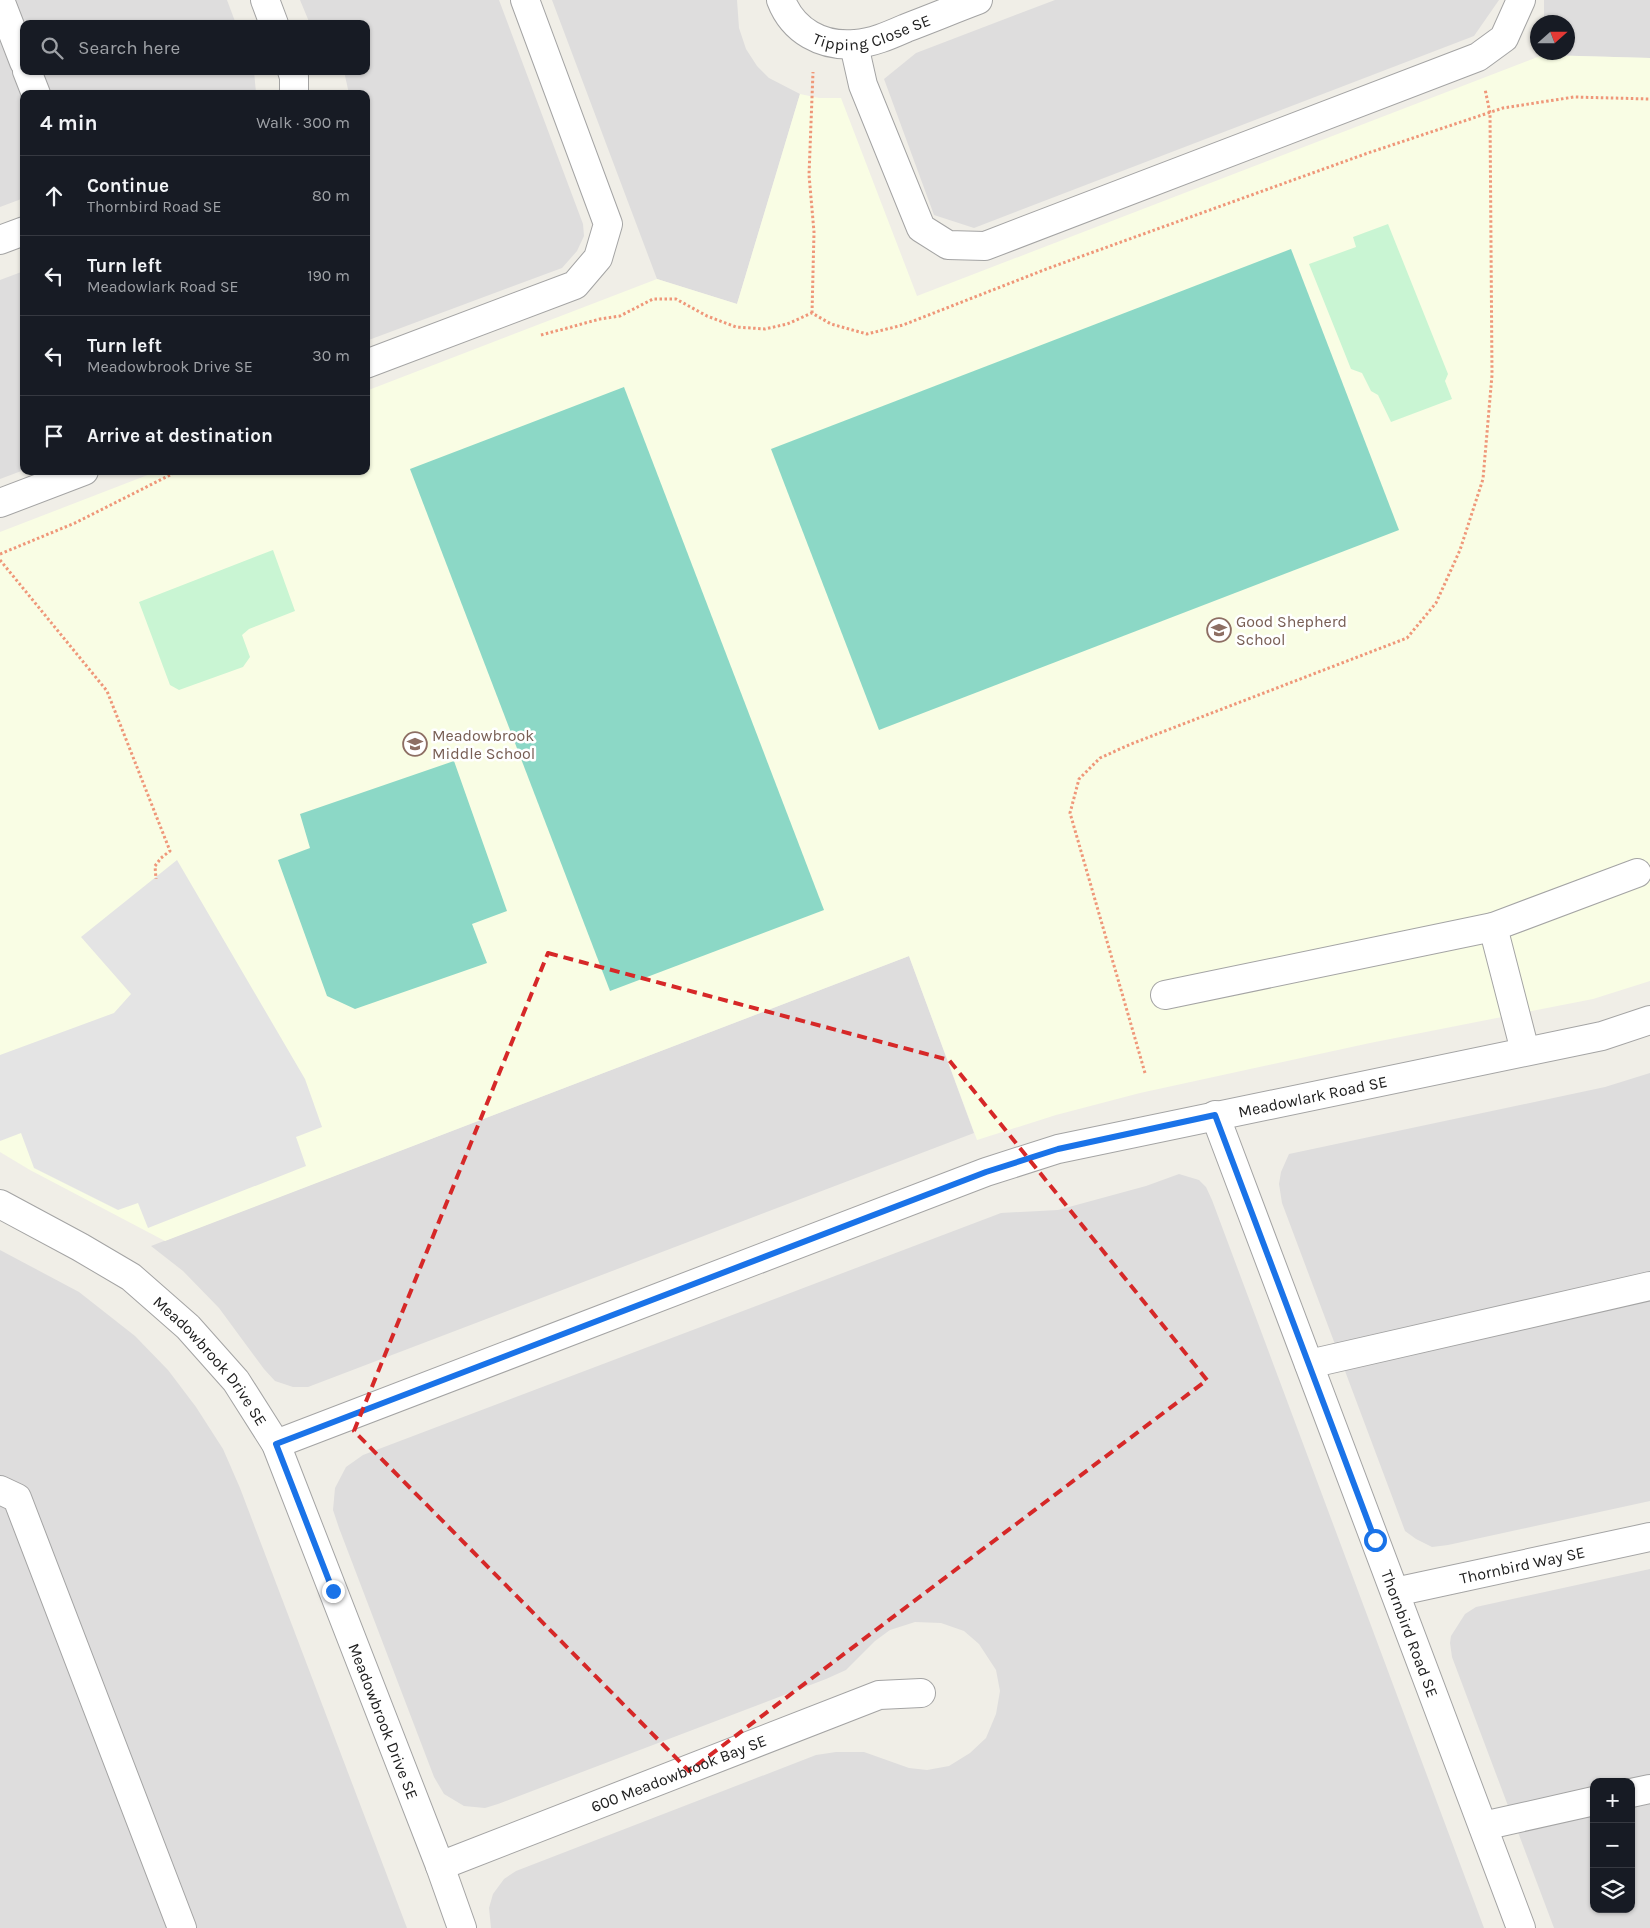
<!DOCTYPE html>
<meta charset="utf-8">
<style>
:root{--surface:#171b24;--page:#20242c;--text:#f1f3f6;--muted:#9ea1a6;--line:#363941}
body{margin:0;font-family:Karla,sans-serif;background:var(--page);color:var(--text)}
.controls{position:absolute;right:15px;bottom:15px;display:grid;overflow:hidden;border-radius:10px;box-shadow:0 1px 4px #0004}
.controls button{width:45px;height:45px;display:grid;place-items:center;padding:0;border:0;border-bottom:1px solid var(--line);background:var(--surface);color:var(--text);font:25px sans-serif}
.compass{position:absolute;left:1530px;top:15px;width:45px;height:45px;border-radius:50%;background:var(--surface);box-shadow:0 1px 4px #0004;rotate:69deg}
.stop{position:absolute;width:15px;height:15px;margin:-11px;border:4px solid #1a73e8;border-radius:50%;background:#fff}
.stop.end{background:#1a73e8;border-color:#fff;box-shadow:0 1px 5px #0008}
.list{margin:0;padding:0;list-style:none}
h2{display:flex;justify-content:space-between;align-items:center;height:65px;margin:0;padding:0 20px;font-size:21px}
h2 small{font-size:16px;font-weight:400;color:var(--muted)}
.list li{display:grid;grid-template-columns:32px 1fr auto;gap:15px;align-items:center;box-sizing:border-box;height:80px;padding:0 20px;border-top:1px solid var(--line)}
.list b{display:block;font-size:19px;white-space:nowrap}
.list p{margin:0;font-size:16px;white-space:nowrap;color:var(--muted)}
.list em{font-size:16px;font-style:normal;color:var(--muted)}
.icon{flex:none;width:28px;height:28px;fill:none;stroke:currentColor;stroke-width:2;stroke-linecap:round;stroke-linejoin:round}
.map{position:relative;flex:none;width:1650px;height:1928px;overflow:hidden}
.search{position:absolute;background:var(--surface);box-shadow:0 1px 4px #0004;left:20px;top:20px;width:350px;height:55px;display:flex;align-items:center;gap:12px;box-sizing:border-box;padding:0 18px;border-radius:10px;color:var(--muted);font-size:19px}
.panel{position:absolute;background:var(--surface);box-shadow:0 1px 4px #0004;left:20px;top:90px;width:350px;height:385px;border-radius:10px}
.map>svg:first-child{display:block}
.residential{fill:#dedddd;fill-rule:evenodd}
.education{fill:#f9fde4}
.park{fill:#c9f5d3}
.pitch{fill:#8cd8c6}
.parking{fill:#e4e4e4}
.lines{fill:none;stroke-linecap:round;stroke-linejoin:round}
.minor-casing{stroke:#a4a4a4;stroke-width:30}
.path{stroke:#ef9779;stroke-width:3;stroke-dasharray:2.5 2.5;stroke-linecap:butt}
.minor{stroke:#fff;stroke-width:28}
.route{stroke:#1a73e8;stroke-width:6}
.marked{fill:none;stroke:#d62828;stroke-width:4;stroke-dasharray:10 6;stroke-linejoin:round}
.labels{text-anchor:middle;dominant-baseline:central;stroke-width:5;stroke-linejoin:round;paint-order:stroke}
.street-label{font-size:16px;fill:#202020;stroke:#fff}
.education-label{font-size:16px;fill:#785e54;stroke:#fff;text-anchor:start}
</style>
<div class="map">
<svg width="1650" height="1928" viewBox="0 0 1650 1928">
<rect width="100%" height="100%" fill="#f0eee7"/>
<g class="residential">
<path d="M 0,0 L 227,0 L 236,24 L 24,24 L 24,71 L 254,71 L 256,93 L 24,94 L 24,198 L 0,207 Z"/>
<path d="M 300,0 L 499,0 L 583,224 L 584,236 L 577,251 L 562,268 L 366,341 L 366,94 L 349,94 L 344,71 L 366,71 L 366,24 L 310,24 Z"/>
<path d="M 552,0 L 737,0 L 739,28 L 746,49 L 757,66 L 769,78 L 800,94 L 737,304 L 657,279 Z"/>
<path d="M 1055,0 L 1499,0 L 1474,36 L 974,228 L 934,215 L 884,79 L 916,53 Z"/>
<path d="M 1544,0 L 1650,0 L 1650,58 L 1543,55 L 1544,53 L 1568,52 L 1568,22 L 1544,22 Z"/>
<path d="M 24,271 L 24,470 L 0,479 L 0,280 Z"/>
<path d="M 909,956 L 974,1133 L 308,1387 L 293,1387 L 275,1381 L 264,1369 L 219,1308 L 183,1271 L 151,1246 Z"/>
<path d="M 1650,1073 L 1650,1501 L 1448,1545 L 1432,1547 L 1416,1539 L 1405,1531 L 1282,1203 L 1279,1184 L 1281,1172 L 1289,1154 L 1605,1087 Z"/>
<path d="M 1179,1174 L 1199,1180 L 1206,1187 L 1212,1200 L 1484,1928 L 491,1928 L 489,1908 L 493,1894 L 504,1879 L 516,1871 L 816,1755 L 836,1752 L 864,1752 L 909,1768 L 927,1770 L 949,1766 L 970,1753 L 986,1738 L 996,1714 L 1000,1691 L 996,1670 L 979,1644 L 964,1631 L 941,1623 L 915,1622 L 890,1630 L 875,1641 L 846,1670 L 826,1679 L 498,1804 L 485,1808 L 464,1806 L 444,1794 L 434,1777 L 339,1528 L 333,1510 L 335,1488 L 346,1467 L 363,1455 L 1001,1213 L 1058,1210 L 1146,1186 Z"/>
<path d="M 0,1250 L 79,1292 L 135,1336 L 168,1370 L 196,1407 L 223,1449 L 240,1488 L 407,1928 L 0,1928 Z"/>
<path d="M 1650,1569 L 1650,1928 L 1554,1928 L 1452,1657 L 1450,1643 L 1451,1636 L 1465,1614 L 1476,1607 ZM 1594,1782 L 1631,1782 L 1631,1909 L 1594,1909 Z"/>
</g>
<path class="education" d="M 1543,55 L 1650,58 L 1650,981 L 1593,999 L 1370,1043 L 1140,1093 L 1056,1115 L 977,1140 L 909,956 L 165,1241 L 30,1170 L 0,1152 L 0,532 L 158,471 L 366,471 L 366,391 L 657,279 L 737,304 L 800,94 L 819,98 L 841,98 L 917,296 Z"/>
<g class="park">
<path d="M 1388,224 L 1448,374 L 1445,381 L 1452,399 L 1391,422 L 1378,395 L 1371,391 L 1362,373 L 1351,369 L 1309,264 L 1356,247 L 1353,237 Z"/>
<path d="M 273,550 L 295,611 L 249,629 L 242,635 L 250,657 L 243,667 L 179,690 L 170,685 L 139,602 Z"/>
</g>
<g class="pitch">
<path d="M 1291,249 L 1399,530 L 879,730 L 771,449 Z"/>
<path d="M 624,387 L 824,910 L 610,991 L 410,469 Z"/>
<path d="M 454,761 L 507,911 L 472,924 L 487,963 L 355,1009 L 327,996 L 278,860 L 310,848 L 300,814 Z"/>
</g>
<path class="parking" d="M 177,860 L 305,1079 L 322,1127 L 296,1137 L 306,1166 L 148,1228 L 138,1203 L 118,1210 L 34,1168 L 21,1133 L 0,1141 L 0,1055 L 114,1013 L 131,994 L 81,937 Z"/>
<g class="lines">
<g class="minor-casing">
<g id="minor">
<path d="M 0,0 L 24,62"/>
<path d="M 265,0 L 274,24"/>
<path id="s1" d="M 781,0 C 793,31 822,47 855,44 C 872,43 890,35 906,28 C 930,19 954,9 978,0"/>
<path d="M 854,45 L 863,85 L 921,228 L 948,245 L 985,246 L 1478,57 L 1504,38 L 1521,0"/>
<path d="M 27,71 L 36,94"/>
<path d="M 292,71 L 294,77 L 294,94"/>
<path d="M 0,240 L 24,231"/>
<path d="M 366,364 L 575,285 L 598,258 L 608,224 L 525,0"/>
<path d="M 0,503 L 84,471"/>
<path d="M 1493,927 L 1525,1051"/>
<path d="M 1165,995 L 1493,927 L 1637,873"/>
<path id="s2" d="M 1215,1115 L 1521,1928"/>
<path id="s3" d="M 0,1204 L 80,1247 L 131,1277 L 188,1327 L 236,1381 L 276,1444 L 440,1866 L 462,1928"/>
<path d="M 1309,1364 L 1650,1286"/>
<path id="s4" d="M 276,1444 L 986,1172 L 1058,1149 L 1602,1036 L 1650,1020"/>
<path d="M 0,1490 L 17,1498 L 182,1928"/>
<path id="s5" d="M 1395,1592 L 1650,1537"/>
<path d="M 1631,1793 L 1650,1789"/>
<path d="M 1483,1826 L 1594,1801"/>
<path id="s6" d="M 440,1866 L 879,1695 L 921,1693"/>
</g>
</g>
<g class="path">
<path d="M 812,313 L 814,232 L 809,175 L 813,72"/>
<path d="M 541,335 L 600,319 L 620,316 L 653,299 L 676,299 L 707,316 L 736,327 L 765,329 L 787,324 L 812,313 L 831,324 L 867,334 L 903,325 L 1049,268 L 1368,153 L 1503,108 L 1574,97 L 1650,99"/>
<path d="M 0,554 L 75,523 L 178,471"/>
<path d="M 0,560 L 107,691 L 170,851 L 161,858 L 155,866 L 156,879"/>
<path d="M 1145,1073 L 1070,813 L 1079,779 L 1100,758 L 1131,744 L 1407,638 L 1436,603 L 1460,550 L 1483,479 L 1492,375 L 1490,113 L 1485,89"/>
</g>
<use href="#minor" class="minor"/>
</g>
<g class="lines">
<path class="route" d="M 333,1591 L 276,1444 L 986,1172 L 1058,1149 L 1215,1115 L 1375,1540"/>
</g>
<path class="marked" d="M 548,953 L 949,1060 L 1207,1380 L 689,1771 L 354,1431 Z"/>
<defs>
<g id="school-ring" transform="scale(1.25)"><circle r="9.5" fill="#fff" stroke="#8d6e63" stroke-width="1.5"/><path d="M0-5L7-2L0 1L-7-2ZM-4 1L0 2.5L4 1V4Q0 6-4 4Z" fill="#8d6e63"/></g>
</defs>
<g fill-rule="evenodd">
<use href="#school-ring" x="1219" y="630"/>
<use href="#school-ring" x="415" y="744"/>
</g>
<g class="labels">
<g class="street-label">
<text stroke="none"><textPath href="#s1" startOffset="111">Tipping Close SE</textPath></text>
<text stroke="none"><textPath href="#s4" startOffset="1096">Meadowlark Road SE</textPath></text>
<text stroke="none"><textPath href="#s3" startOffset="266">Meadowbrook Drive SE</textPath></text>
<text stroke="none"><textPath href="#s5" startOffset="130">Thornbird Way SE</textPath></text>
<text stroke="none"><textPath href="#s2" startOffset="554">Thornbird Road SE</textPath></text>
<text stroke="none"><textPath href="#s3" startOffset="670">Meadowbrook Drive SE</textPath></text>
<text stroke="none"><textPath href="#s6" startOffset="256">600 Meadowbrook Bay SE</textPath></text>
</g>
<g class="education-label">
<text x="1236" y="621">Good Shepherd<tspan x="1236" dy="18">School</tspan></text>
<text x="432" y="735">Meadowbrook<tspan x="432" dy="18">Middle School</tspan></text>
</g>
</g>
</svg>
<div class="controls">
<button>+</button>
<button>−</button>
<button><svg class="icon" aria-label="layers" viewBox="0 0 24 24"><path d="M12 4l9 5-9 5-9-5zM3 14l9 5 9-5"/></svg></button>
</div>
<svg class="compass" viewBox="-18 -18 36 36"><path d="M0-13l5 13h-10z" fill="#e53935"/><path d="M0 13l5-13h-10z" fill="#9ea1a6"/></svg>
<div class="stop" style="left:1375px;top:1540px"></div>
<div class="stop end" style="left:333px;top:1591px"></div>
<div class="search"><svg class="icon" aria-label="search" viewBox="0 0 24 24"><circle cx="10" cy="10" r="6"/><path d="M15 15l6 6"/></svg>Search here</div>
<section class="panel">
<h2>4 min<small>Walk · 300 m</small></h2>
<ul class="list">
<li><svg class="icon" aria-label="ahead" viewBox="0 0 24 24"><path d="M12 20V5M6 11l6-6 6 6"/></svg><div><b>Continue</b><p>Thornbird Road SE</p></div><em>80 m</em></li>
<li><svg class="icon" aria-label="left" viewBox="0 0 24 24"><path d="M17 20v-9H6M10 6l-5 5 5 5"/></svg><div><b>Turn left</b><p>Meadowlark Road SE</p></div><em>190 m</em></li>
<li><svg class="icon" aria-label="left" viewBox="0 0 24 24"><path d="M17 20v-9H6M10 6l-5 5 5 5"/></svg><div><b>Turn left</b><p>Meadowbrook Drive SE</p></div><em>30 m</em></li>
<li><svg class="icon" aria-label="arrive" viewBox="0 0 24 24"><path d="M6 21V4h12l-3 4 3 4H6"/></svg><div><b>Arrive at destination</b></div></li>
</ul>
</section>
</div>
